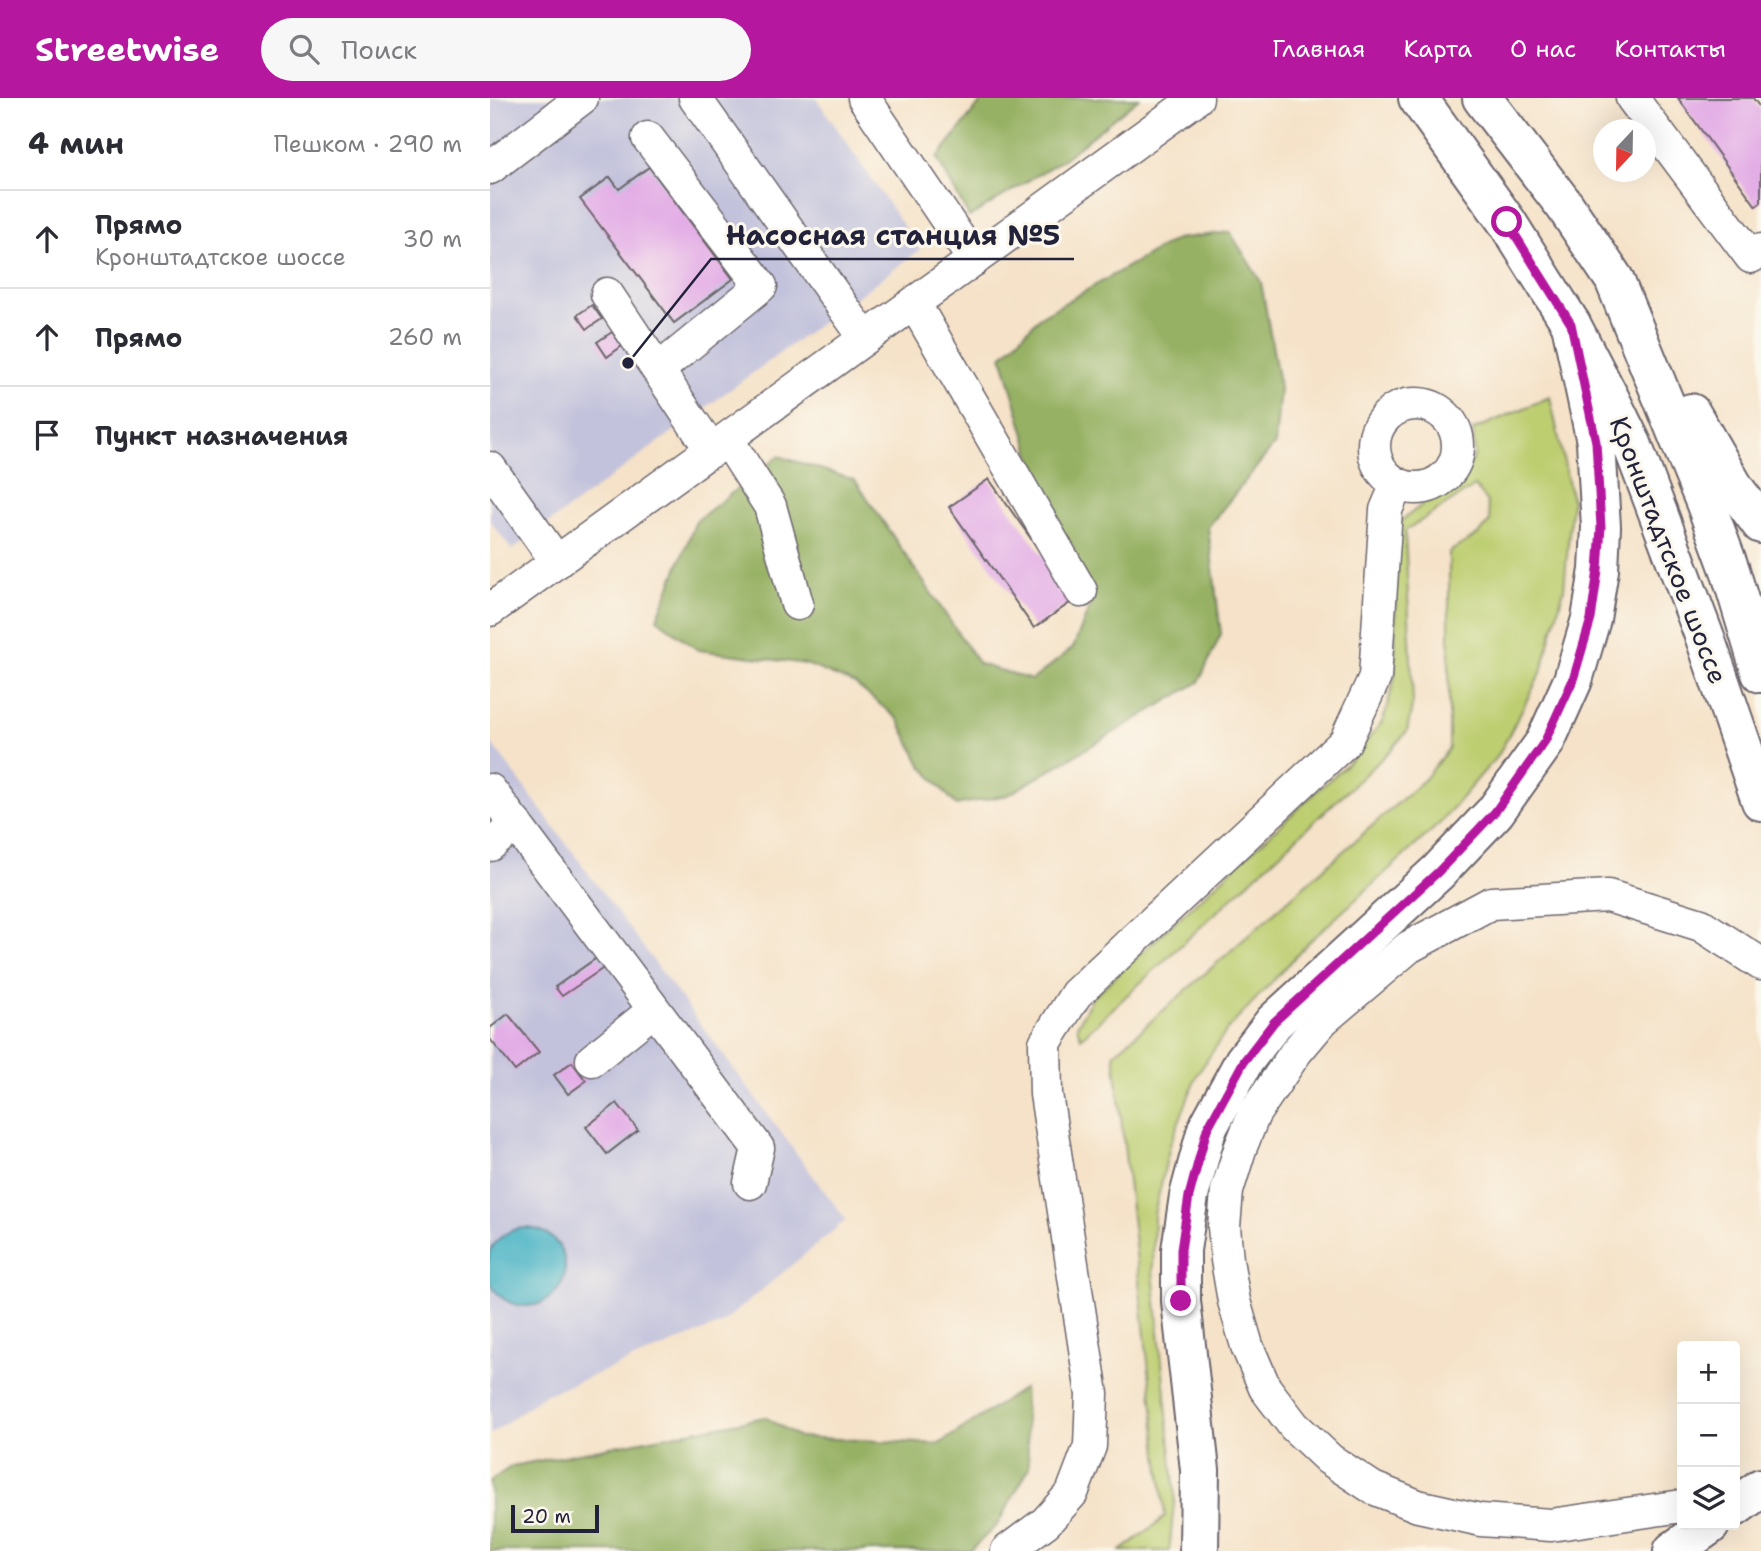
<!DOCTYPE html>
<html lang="ru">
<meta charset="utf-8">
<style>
:root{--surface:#fff;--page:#f7f7f7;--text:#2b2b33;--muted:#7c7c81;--line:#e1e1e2;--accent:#b5179e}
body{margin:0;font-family:"Shantell Sans",sans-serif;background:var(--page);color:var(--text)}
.controls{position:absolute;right:21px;bottom:21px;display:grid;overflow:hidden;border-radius:7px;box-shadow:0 7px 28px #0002}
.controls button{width:63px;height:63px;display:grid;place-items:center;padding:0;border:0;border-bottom:2px solid var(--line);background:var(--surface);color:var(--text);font:35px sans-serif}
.compass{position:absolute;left:1103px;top:21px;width:63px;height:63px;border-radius:50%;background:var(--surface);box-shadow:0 7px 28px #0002;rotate:202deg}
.scale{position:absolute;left:21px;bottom:18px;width:88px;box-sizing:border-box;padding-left:7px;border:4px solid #22223b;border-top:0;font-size:19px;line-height:24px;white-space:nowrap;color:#22223b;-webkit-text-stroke:5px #fbf7ec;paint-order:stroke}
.stop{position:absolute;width:21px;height:21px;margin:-16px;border:5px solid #b5179e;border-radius:50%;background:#fff}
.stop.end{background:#b5179e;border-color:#fff;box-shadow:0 2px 7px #0008}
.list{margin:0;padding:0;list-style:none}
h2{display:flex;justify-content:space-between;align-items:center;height:91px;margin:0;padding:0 28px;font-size:30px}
h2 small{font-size:23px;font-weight:400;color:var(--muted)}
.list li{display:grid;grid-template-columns:46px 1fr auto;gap:21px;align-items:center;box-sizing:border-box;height:98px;padding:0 28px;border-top:2px solid var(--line)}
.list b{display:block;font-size:26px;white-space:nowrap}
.list p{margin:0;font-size:23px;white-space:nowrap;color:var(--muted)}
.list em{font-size:23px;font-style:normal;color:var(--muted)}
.icon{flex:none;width:38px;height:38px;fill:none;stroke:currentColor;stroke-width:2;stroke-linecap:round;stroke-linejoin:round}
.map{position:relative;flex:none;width:1271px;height:1453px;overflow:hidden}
header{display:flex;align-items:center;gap:42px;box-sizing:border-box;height:98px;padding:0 35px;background:var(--accent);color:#fff}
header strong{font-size:33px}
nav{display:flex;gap:38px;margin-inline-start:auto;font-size:24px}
.search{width:490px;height:63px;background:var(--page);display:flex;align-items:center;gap:18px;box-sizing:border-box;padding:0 24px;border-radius:38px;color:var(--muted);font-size:26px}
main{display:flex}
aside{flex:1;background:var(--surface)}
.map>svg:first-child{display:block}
.industrial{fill:#c2c2dc}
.green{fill:#bdce71;stroke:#707856;stroke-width:2}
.forest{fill:#96b163;stroke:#5c6a4f;stroke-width:2}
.water{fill:#47b2c5;stroke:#346a80;stroke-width:2}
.building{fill:#e3ade6}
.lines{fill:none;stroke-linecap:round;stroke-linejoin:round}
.minor-casing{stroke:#6c656c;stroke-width:35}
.major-casing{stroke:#6c656c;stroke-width:42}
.highway-casing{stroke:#6c656c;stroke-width:42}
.minor{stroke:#fff;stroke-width:32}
.major{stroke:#fff;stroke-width:38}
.highway{stroke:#fff;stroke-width:38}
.route{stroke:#b5179e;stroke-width:9}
.labels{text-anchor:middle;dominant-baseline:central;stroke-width:6;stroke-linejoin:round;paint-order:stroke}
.street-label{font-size:26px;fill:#22223b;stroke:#fbf7ec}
.leader{fill:none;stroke:#22223b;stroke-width:2.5}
.callout-dot{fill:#22223b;stroke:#fbf7ec;stroke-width:2.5}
.callout-label{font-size:28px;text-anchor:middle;font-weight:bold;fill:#22223b;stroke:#fbf7ec;stroke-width:6;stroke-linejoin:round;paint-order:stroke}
</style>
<header>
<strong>Streetwise</strong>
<div class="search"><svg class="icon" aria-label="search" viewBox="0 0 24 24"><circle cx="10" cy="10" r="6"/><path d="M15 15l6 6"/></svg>Поиск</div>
<nav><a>Главная</a><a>Карта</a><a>О нас</a><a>Контакты</a></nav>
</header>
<main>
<aside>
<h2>4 мин<small>Пешком · 290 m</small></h2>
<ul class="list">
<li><svg class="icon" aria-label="ahead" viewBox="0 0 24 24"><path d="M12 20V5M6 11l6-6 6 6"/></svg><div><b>Прямо</b><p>Кронштадтское шоссе</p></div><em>30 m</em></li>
<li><svg class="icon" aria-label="ahead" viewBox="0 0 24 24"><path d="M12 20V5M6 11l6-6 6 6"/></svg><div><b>Прямо</b></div><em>260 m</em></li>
<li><svg class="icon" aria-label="arrive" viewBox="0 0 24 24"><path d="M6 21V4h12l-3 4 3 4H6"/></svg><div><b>Пункт назначения</b></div></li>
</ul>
</aside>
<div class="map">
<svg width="1271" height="1453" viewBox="0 0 1271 1453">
<rect width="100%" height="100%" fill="#fbf7ec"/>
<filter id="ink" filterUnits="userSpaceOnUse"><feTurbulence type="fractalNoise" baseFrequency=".0143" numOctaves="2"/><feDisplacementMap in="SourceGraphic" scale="14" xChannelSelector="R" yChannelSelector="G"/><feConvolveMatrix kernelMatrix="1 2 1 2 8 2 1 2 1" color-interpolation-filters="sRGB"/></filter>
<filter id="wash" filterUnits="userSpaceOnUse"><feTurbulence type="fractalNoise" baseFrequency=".00686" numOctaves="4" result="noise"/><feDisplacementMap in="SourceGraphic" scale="28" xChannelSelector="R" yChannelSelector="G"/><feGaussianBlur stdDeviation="1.57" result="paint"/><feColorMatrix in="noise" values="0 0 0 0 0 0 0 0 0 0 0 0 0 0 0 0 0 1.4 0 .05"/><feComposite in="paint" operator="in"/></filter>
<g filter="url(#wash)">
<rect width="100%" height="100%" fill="#f5e2c8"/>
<g class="industrial">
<path d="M 0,0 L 326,0 L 430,152 L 22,452 L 0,423 Z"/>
<path d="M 0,643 L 356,1122 L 231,1226 L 52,1298 L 0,1337 Z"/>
</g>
<path class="green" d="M 1060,299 L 1082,402 L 1074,491 L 1051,575 L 1009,656 L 950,725 L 819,844 L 737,932 L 707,977 L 680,1047 L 664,1117 L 663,1173 L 685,1398 L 679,1453 L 631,1453 L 675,1419 L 624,956 L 935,681 L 959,650 L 959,454 L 989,436 L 1000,423 L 997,404 L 985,388 L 915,433 L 923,604 L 917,633 L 901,652 L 591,940 L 587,928 L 602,900 L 861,662 L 893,623 L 905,579 L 906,427 L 978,371 L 985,356 L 983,332 Z"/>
<g class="forest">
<path d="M 494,0 L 649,0 L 575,60 L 479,119 L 447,60 Z"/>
<path d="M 740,134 L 771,184 L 790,291 L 785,346 L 718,429 L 731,536 L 709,584 L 518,697 L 466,707 L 431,667 L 408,621 L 365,586 L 316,566 L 208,552 L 167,521 L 206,423 L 289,358 L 365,382 L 489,566 L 542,582 L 583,550 L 603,501 L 556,409 L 512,258 L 550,219 L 686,141 Z"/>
<path d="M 534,1290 L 539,1370 L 508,1426 L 480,1453 L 0,1453 L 0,1383 L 22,1368 L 275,1319 L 309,1339 L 449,1346 Z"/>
</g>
<circle class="water" cx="36" cy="1169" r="39"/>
<g id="blocks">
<g class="building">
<path d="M 1188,0 L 1263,0 L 1271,11 L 1271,104 L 1266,108 Z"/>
<path d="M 159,69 L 243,181 L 184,225 L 90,101 L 120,79 L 129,91 Z"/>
<path d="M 102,207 L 112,221 L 97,231 L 87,217 Z"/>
<path d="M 122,234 L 132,248 L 117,259 L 107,244 Z"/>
<path d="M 499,381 L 584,502 L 544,530 L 459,409 Z"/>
<path d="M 108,859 L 115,869 L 72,898 L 65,889 Z"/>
<path d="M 18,916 L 49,954 L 25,973 L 0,941 L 0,930 Z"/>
<path d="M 82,964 L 96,983 L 78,996 L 64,977 Z"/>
<path d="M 127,1005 L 148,1032 L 117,1056 L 96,1029 Z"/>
</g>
</g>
</g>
<g filter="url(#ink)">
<use href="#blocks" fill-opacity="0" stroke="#6c656c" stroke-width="2"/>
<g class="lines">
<g class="minor-casing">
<g id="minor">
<path d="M 205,0 L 375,240"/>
<path d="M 374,0 L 484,162"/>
<path d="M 1142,0 L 1261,159 L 1271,152"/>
<path d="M 158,40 L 271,188 L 168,272"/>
<path d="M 0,70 L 92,0"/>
<path d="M 117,196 L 222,353"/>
<path d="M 424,205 L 591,493"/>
<circle cx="926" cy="348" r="42"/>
<path d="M 237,341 L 280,408 L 307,506"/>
<path d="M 0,370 L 67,464"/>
<path d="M 0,512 L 707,0"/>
<path d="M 0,692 L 268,1050 L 260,1085"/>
<path d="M 0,747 L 26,726"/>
<path d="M 102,962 L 164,912"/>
<path d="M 1192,1408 L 1061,1427 L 991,1422 L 928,1408 L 883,1390 L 839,1361 L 804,1328 L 775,1290 L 757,1248 L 744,1203 L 737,1162 L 734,1129 L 737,1093 L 750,1051 L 764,1016 L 806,954 L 833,922 L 919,849 L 1001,805 L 1118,798 L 1211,827 L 1271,866"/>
<path d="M 517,1453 L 556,1424 L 582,1395 L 600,1348 L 602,1296 L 556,996 L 555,945 L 586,896 L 855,644 L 885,579 L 896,412 L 907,386"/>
</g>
</g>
<g class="major-casing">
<g id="major">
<path d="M 928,0 L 1017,124 L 1081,226 L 1121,303 L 1142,346 L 1215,540 L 1271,703"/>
<path d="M 992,0 L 1075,108 L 1124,181 L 1215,404 L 1240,472 L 1271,575"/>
<path d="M 1201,315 L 1245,391 L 1271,426"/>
<path d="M 709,1453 L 710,1372 L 691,1203 L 691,1152 L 699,1098 L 717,1031 L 754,963 L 784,924 L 948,774 L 1005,714 L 1055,644 L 1083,582 L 1101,521 L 1109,472 L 1111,429 L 1106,344 L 1081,226"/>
</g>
</g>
<g class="highway-casing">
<g id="highway">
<path d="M 1245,1409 L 1271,1390"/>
<path d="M 1183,1453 L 1220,1427"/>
</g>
</g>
<use href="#minor" class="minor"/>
<use href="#major" class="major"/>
<use href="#highway" class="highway"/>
</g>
</g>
<g class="lines" filter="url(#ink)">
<path class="route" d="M 691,1203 L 691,1152 L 699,1098 L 717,1031 L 754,963 L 784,924 L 948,774 L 1005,714 L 1055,643 L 1083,582 L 1101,521 L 1108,472 L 1111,429 L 1106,344 L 1081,226 L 1017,124"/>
</g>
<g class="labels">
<g class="street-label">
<text transform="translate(1179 452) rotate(69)">Кронштадтское шоссе</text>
</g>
</g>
<path class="leader" d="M138 265L221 161H584"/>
<circle class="callout-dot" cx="138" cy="265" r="7"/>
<g class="callout-label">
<text x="403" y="147">Насосная станция №5</text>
</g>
</svg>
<div class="controls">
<button>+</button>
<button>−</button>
<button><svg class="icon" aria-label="layers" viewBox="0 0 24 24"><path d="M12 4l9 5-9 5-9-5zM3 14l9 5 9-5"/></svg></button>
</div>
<svg class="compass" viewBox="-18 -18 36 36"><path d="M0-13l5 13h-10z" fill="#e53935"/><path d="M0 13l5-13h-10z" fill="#7c7c81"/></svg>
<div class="scale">20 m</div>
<div class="stop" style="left:1017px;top:124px"></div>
<div class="stop end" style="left:691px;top:1203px"></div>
</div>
</main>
